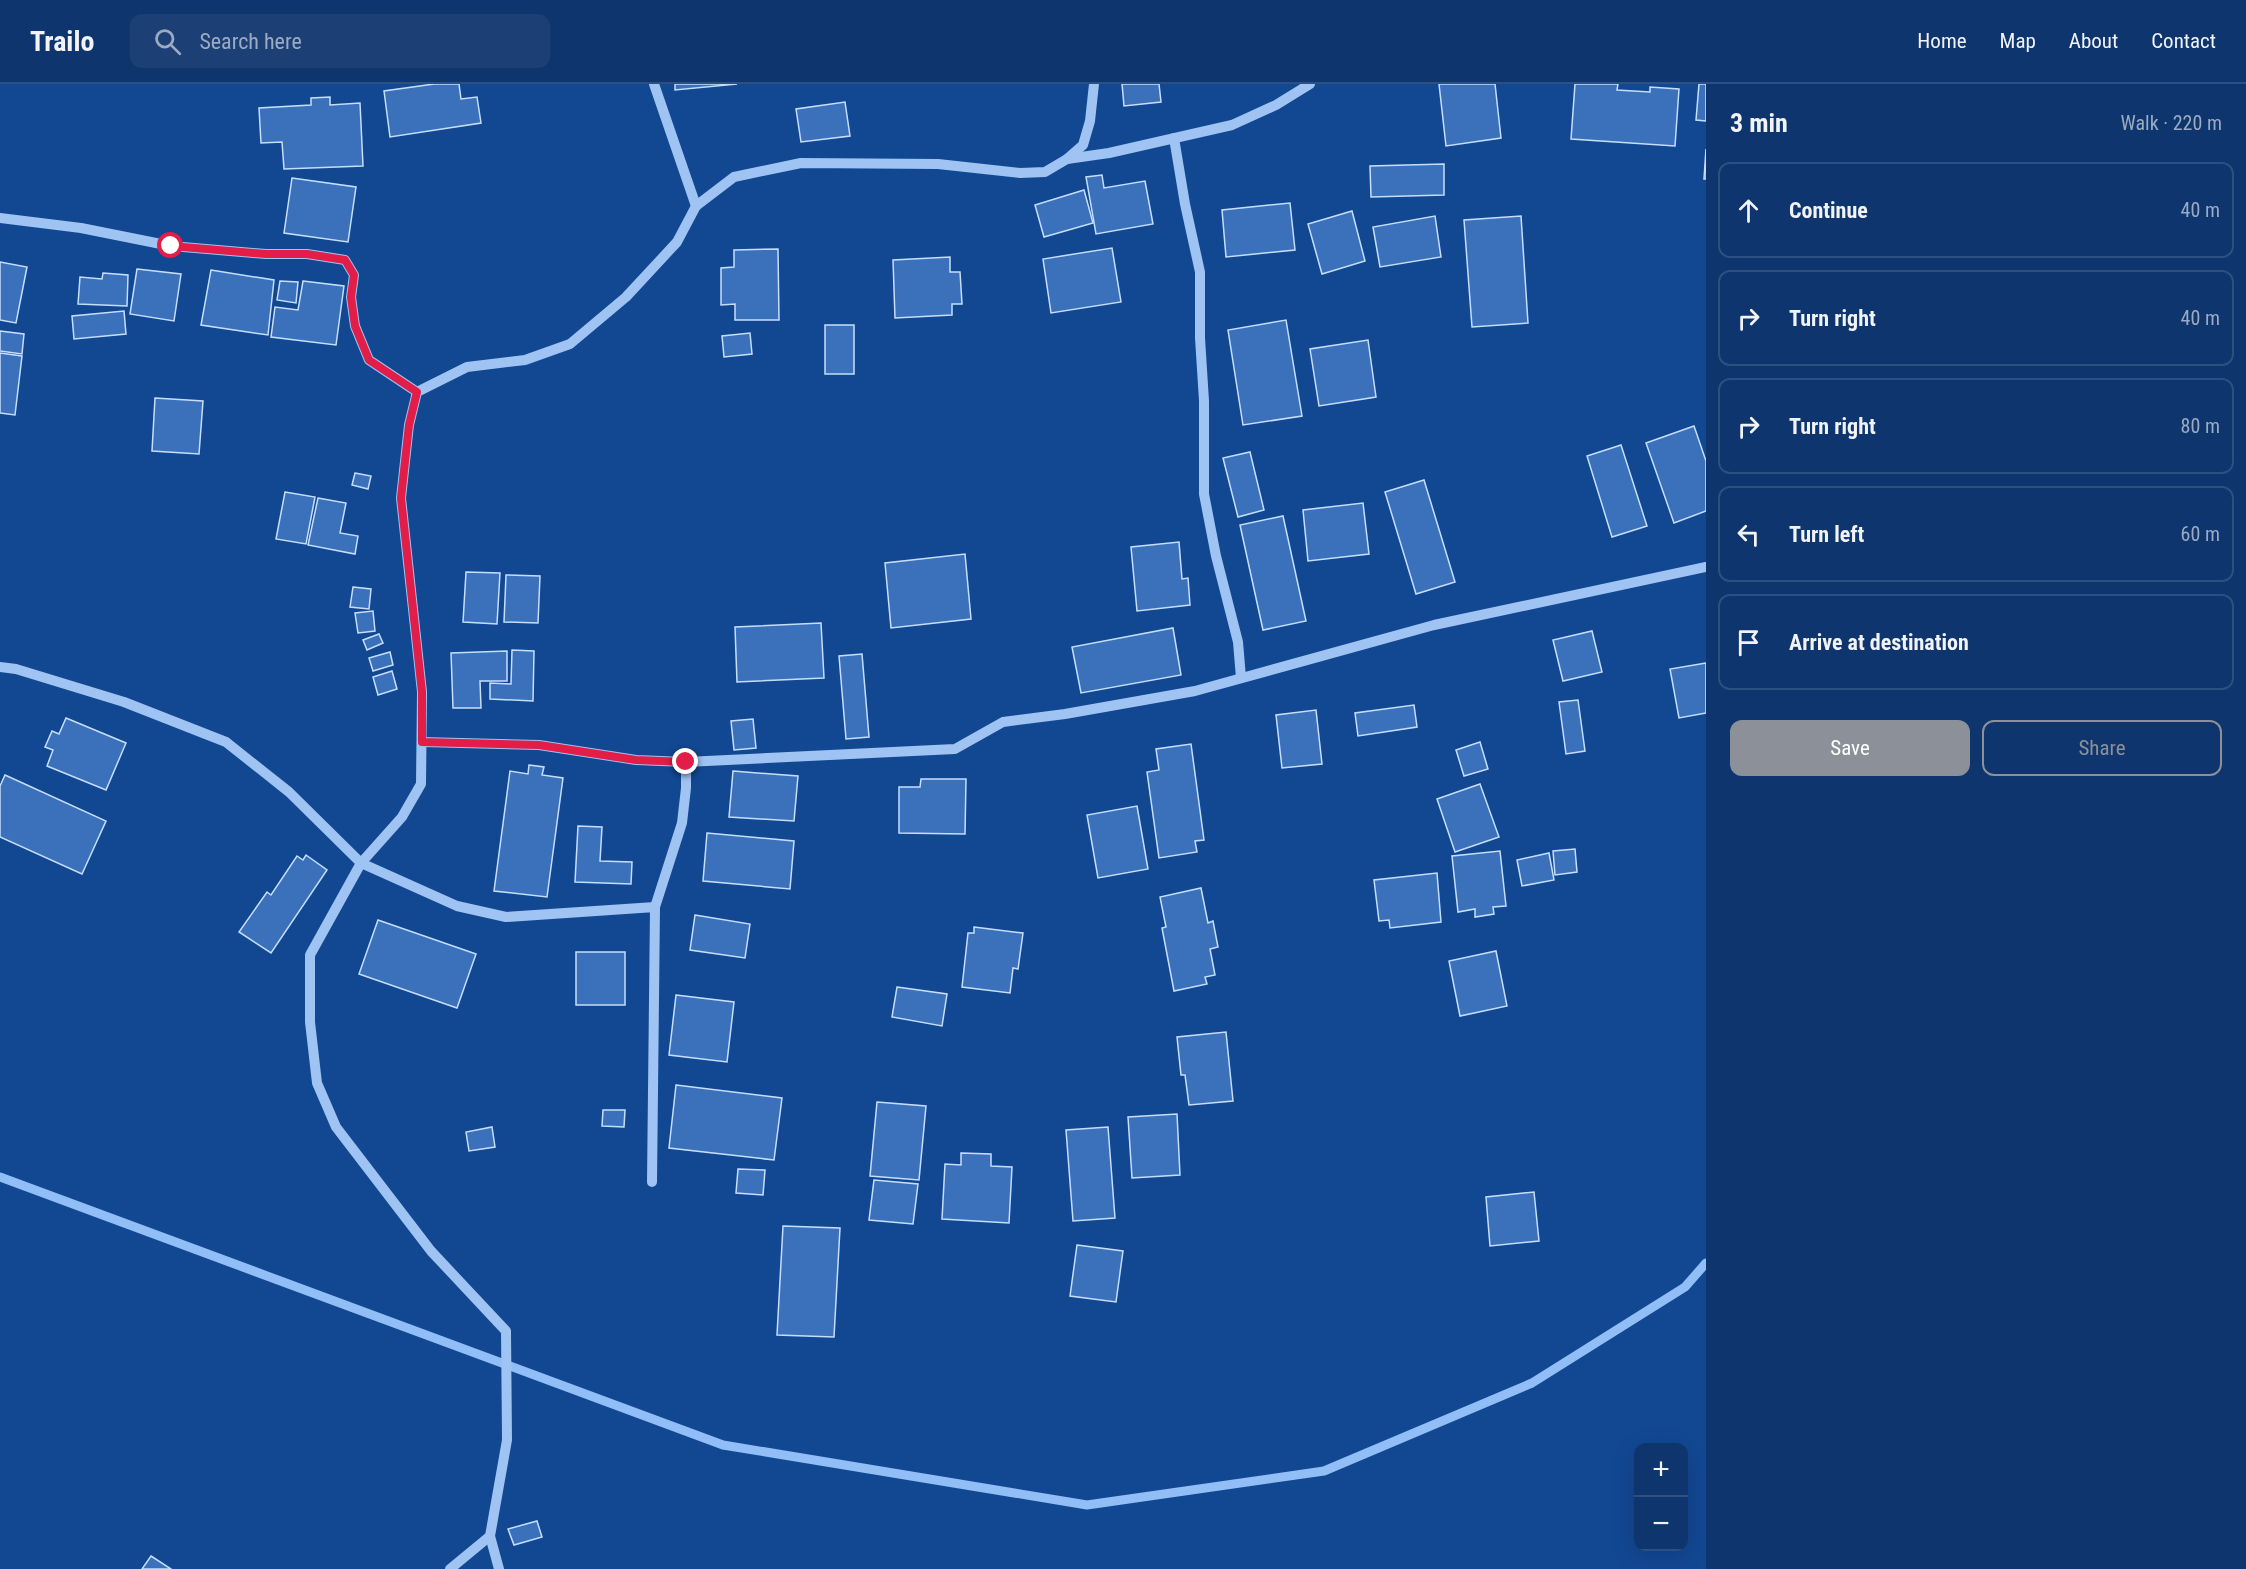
<!DOCTYPE html>
<meta charset="utf-8">
<style>
:root{--surface:#0e356e;--page:#1c4076;--text:#f1f3f6;--muted:#9babc2;--line:#2e5081;--accent:#8c9099}
body{margin:0;font-family:"Roboto Condensed",sans-serif;background:var(--page);color:var(--text)}
.controls{position:absolute;right:18px;bottom:18px;display:grid;overflow:hidden;border-radius:12px;box-shadow:0 6px 24px #0002}
.controls button{width:54px;height:54px;display:grid;place-items:center;padding:0;border:0;border-bottom:2px solid var(--line);background:var(--surface);color:var(--text);font:30px sans-serif}
.stop{position:absolute;width:18px;height:18px;margin:-14px;border:4px solid #e11d48;border-radius:50%;background:#fff}
.stop.end{background:#e11d48;border-color:#fff;box-shadow:0 2px 6px #0008}
.list{margin:0;padding:0;list-style:none}
h2{display:flex;justify-content:space-between;align-items:center;height:78px;margin:0;padding:0 24px;font-size:26px}
h2 small{font-size:20px;font-weight:400;color:var(--muted)}
.list li{display:grid;grid-template-columns:39px 1fr auto;gap:18px;align-items:center;box-sizing:border-box;height:96px;margin:0 12px 12px;padding:0 12px;border:2px solid var(--line);border-radius:12px}
.list b{display:block;font-size:22px;white-space:nowrap}
.list em{font-size:20px;font-style:normal;color:var(--muted)}
.actions{display:flex;gap:12px;padding:18px 24px}
.actions a{flex:1;padding:14px 0;border:2px solid var(--accent);border-radius:12px;text-align:center;font-size:21px;color:var(--accent)}
.actions .main{background:var(--accent);color:#fff}
.icon{flex:none;width:33px;height:33px;fill:none;stroke:currentColor;stroke-width:2;stroke-linecap:round;stroke-linejoin:round}
.map{position:relative;flex:none;width:1706px;height:1485px;overflow:hidden}
header{display:flex;align-items:center;gap:36px;box-sizing:border-box;height:84px;padding:0 30px;background:var(--surface);border-bottom:2px solid var(--line)}
header strong{font-size:28px}
nav{display:flex;gap:33px;margin-inline-start:auto;font-size:21px}
.search{width:420px;height:54px;background:var(--page);display:flex;align-items:center;gap:15px;box-sizing:border-box;padding:0 21px;border-radius:12px;color:var(--muted);font-size:22px}
main{display:flex}
aside{flex:1;background:var(--surface)}
.map>svg:first-child{display:block}
.lines{fill:none;stroke-linecap:round;stroke-linejoin:round}
.stream{stroke:#91bef6;stroke-width:9}
.building{fill:#3b71bb;stroke:#c6defd;stroke-width:1.5}
.minor{stroke:#9fc3f2;stroke-width:10}
.route{stroke:#e11d48;stroke-width:8}
</style>
<header>
<strong>Trailo</strong>
<div class="search"><svg class="icon" aria-label="search" viewBox="0 0 24 24"><circle cx="10" cy="10" r="6"/><path d="M15 15l6 6"/></svg>Search here</div>
<nav><a>Home</a><a>Map</a><a>About</a><a>Contact</a></nav>
</header>
<main>
<div class="map">
<svg width="1706" height="1485" viewBox="0 0 1706 1485">
<rect width="100%" height="100%" fill="#124792"/>
<g class="lines">
<path class="stream" d="M 0,1093 L 723,1361 L 1087,1421 L 1324,1387 L 1532,1299 L 1685,1203 L 1706,1179"/>
</g>
<g class="building">
<path d="M 434,0 L 459,0 L 461,15 L 477,13 L 481,39 L 390,53 L 384,7 Z"/>
<path d="M 675,0 L 737,0 L 675,6 Z"/>
<path d="M 1122,0 L 1159,0 L 1161,18 L 1124,22 Z"/>
<path d="M 1439,0 L 1495,0 L 1501,54 L 1446,62 Z"/>
<path d="M 1575,0 L 1618,0 L 1617,6 L 1650,8 L 1650,3 L 1679,5 L 1675,62 L 1571,55 Z"/>
<path d="M 1699,0 L 1706,0 L 1706,37 L 1696,36 Z"/>
<path d="M 330,13 L 330,21 L 360,19 L 363,82 L 284,85 L 282,58 L 261,59 L 259,24 L 311,21 L 311,14 Z"/>
<path d="M 845,18 L 850,52 L 801,58 L 796,25 Z"/>
<path d="M 1706,65 L 1706,95 L 1704,95 Z"/>
<path d="M 1444,80 L 1444,111 L 1371,113 L 1370,82 Z"/>
<path d="M 1102,91 L 1104,104 L 1145,97 L 1153,140 L 1096,150 L 1086,93 Z"/>
<path d="M 292,94 L 356,103 L 348,158 L 284,149 Z"/>
<path d="M 1084,106 L 1093,139 L 1044,153 L 1035,121 Z"/>
<path d="M 1290,119 L 1295,166 L 1226,173 L 1222,126 Z"/>
<path d="M 1352,127 L 1365,177 L 1322,190 L 1308,140 Z"/>
<path d="M 1435,132 L 1441,173 L 1380,183 L 1373,143 Z"/>
<path d="M 1521,132 L 1528,239 L 1472,243 L 1464,136 Z"/>
<path d="M 1112,164 L 1121,218 L 1051,229 L 1043,175 Z"/>
<path d="M 778,165 L 779,236 L 735,236 L 735,220 L 721,221 L 721,184 L 734,183 L 734,166 Z"/>
<path d="M 950,173 L 950,188 L 960,188 L 962,220 L 952,220 L 952,231 L 895,234 L 893,176 Z"/>
<path d="M 0,178 L 27,183 L 16,239 L 0,236 Z"/>
<path d="M 137,185 L 181,190 L 174,237 L 130,230 Z"/>
<path d="M 211,186 L 274,196 L 268,251 L 201,241 Z"/>
<path d="M 103,189 L 128,191 L 127,222 L 78,220 L 80,193 L 102,195 Z"/>
<path d="M 280,197 L 298,198 L 296,219 L 277,216 Z"/>
<path d="M 303,197 L 344,202 L 336,261 L 271,253 L 275,223 L 298,226 Z"/>
<path d="M 124,227 L 126,250 L 74,255 L 72,232 Z"/>
<path d="M 1286,236 L 1302,332 L 1243,341 L 1228,246 Z"/>
<rect x="825" y="241" width="29" height="49"/>
<path d="M 0,247 L 24,250 L 22,270 L 0,267 Z"/>
<path d="M 750,249 L 752,270 L 724,273 L 722,252 Z"/>
<path d="M 1368,256 L 1376,313 L 1319,322 L 1310,265 Z"/>
<path d="M 0,269 L 22,272 L 15,331 L 0,329 Z"/>
<path d="M 155,314 L 203,317 L 199,370 L 152,367 Z"/>
<path d="M 1694,342 L 1706,377 L 1706,427 L 1674,439 L 1646,359 Z"/>
<path d="M 1621,361 L 1647,442 L 1612,453 L 1587,372 Z"/>
<path d="M 1250,368 L 1264,426 L 1238,433 L 1223,374 Z"/>
<path d="M 355,389 L 371,392 L 368,405 L 352,401 Z"/>
<path d="M 1424,396 L 1455,498 L 1416,510 L 1385,408 Z"/>
<path d="M 285,408 L 315,413 L 306,460 L 276,455 Z"/>
<path d="M 318,414 L 346,419 L 340,449 L 358,452 L 355,470 L 308,461 Z"/>
<path d="M 1363,419 L 1369,470 L 1308,477 L 1303,426 Z"/>
<path d="M 1283,432 L 1306,537 L 1263,546 L 1240,441 Z"/>
<path d="M 1179,458 L 1182,495 L 1188,494 L 1190,521 L 1137,527 L 1131,463 Z"/>
<path d="M 965,470 L 971,535 L 891,544 L 885,479 Z"/>
<path d="M 466,488 L 500,489 L 497,540 L 463,538 Z"/>
<path d="M 506,491 L 540,492 L 538,539 L 504,538 Z"/>
<path d="M 353,503 L 371,505 L 369,525 L 350,523 Z"/>
<path d="M 373,527 L 375,547 L 358,549 L 355,529 Z"/>
<path d="M 821,539 L 824,594 L 737,598 L 735,543 Z"/>
<path d="M 1173,544 L 1181,591 L 1081,609 L 1072,563 Z"/>
<path d="M 1592,547 L 1602,588 L 1563,597 L 1553,556 Z"/>
<path d="M 379,550 L 383,559 L 367,566 L 363,556 Z"/>
<path d="M 512,566 L 534,567 L 533,617 L 490,615 L 490,599 L 511,600 Z"/>
<path d="M 507,567 L 507,597 L 480,597 L 481,624 L 453,624 L 451,569 Z"/>
<path d="M 390,568 L 393,581 L 373,587 L 369,574 Z"/>
<path d="M 862,570 L 869,653 L 846,655 L 839,572 Z"/>
<path d="M 1706,579 L 1706,629 L 1679,634 L 1670,585 Z"/>
<path d="M 392,587 L 397,605 L 378,611 L 373,593 Z"/>
<path d="M 1578,616 L 1585,667 L 1566,670 L 1559,618 Z"/>
<path d="M 1414,621 L 1417,643 L 1358,652 L 1355,629 Z"/>
<path d="M 1316,626 L 1322,680 L 1282,684 L 1276,631 Z"/>
<path d="M 66,634 L 126,659 L 106,706 L 47,682 L 53,666 L 45,663 L 52,647 L 59,650 Z"/>
<path d="M 753,635 L 756,664 L 734,666 L 731,637 Z"/>
<path d="M 1480,658 L 1488,685 L 1464,692 L 1456,666 Z"/>
<path d="M 1191,660 L 1204,756 L 1195,757 L 1197,768 L 1159,774 L 1147,688 L 1159,686 L 1156,665 Z"/>
<path d="M 529,681 L 544,683 L 542,691 L 563,694 L 547,813 L 494,807 L 510,687 L 528,690 Z"/>
<path d="M 733,687 L 798,692 L 794,737 L 729,733 Z"/>
<path d="M 5,691 L 106,737 L 82,790 L 0,753 L 0,702 Z"/>
<path d="M 921,695 L 966,695 L 965,750 L 899,749 L 899,703 L 920,703 Z"/>
<path d="M 1480,700 L 1499,753 L 1455,768 L 1437,715 Z"/>
<path d="M 1137,722 L 1148,785 L 1098,794 L 1087,731 Z"/>
<path d="M 578,742 L 602,743 L 600,777 L 632,778 L 631,800 L 575,798 Z"/>
<path d="M 707,749 L 794,757 L 790,805 L 703,797 Z"/>
<path d="M 1575,765 L 1577,788 L 1555,791 L 1553,767 Z"/>
<path d="M 1500,767 L 1506,822 L 1493,823 L 1494,830 L 1475,833 L 1475,825 L 1458,828 L 1452,772 Z"/>
<path d="M 1549,769 L 1554,796 L 1522,802 L 1517,776 Z"/>
<path d="M 306,771 L 327,786 L 271,869 L 239,848 L 267,808 L 271,811 L 297,772 L 303,776 Z"/>
<path d="M 1437,789 L 1441,838 L 1390,844 L 1389,836 L 1379,837 L 1374,796 Z"/>
<path d="M 1201,804 L 1208,839 L 1213,837 L 1218,863 L 1210,865 L 1215,891 L 1205,893 L 1207,900 L 1174,907 L 1162,844 L 1166,843 L 1160,813 Z"/>
<path d="M 695,831 L 750,840 L 745,874 L 690,866 Z"/>
<path d="M 378,836 L 476,870 L 457,924 L 359,890 Z"/>
<path d="M 974,843 L 1023,849 L 1018,885 L 1013,884 L 1010,909 L 962,903 L 968,849 L 974,849 Z"/>
<path d="M 1496,867 L 1507,922 L 1460,932 L 1449,877 Z"/>
<rect x="576" y="868" width="49" height="53"/>
<path d="M 897,903 L 947,910 L 942,942 L 892,933 Z"/>
<path d="M 676,911 L 734,918 L 727,978 L 669,971 Z"/>
<path d="M 1226,948 L 1233,1017 L 1189,1021 L 1185,991 L 1181,991 L 1177,953 Z"/>
<path d="M 676,1001 L 782,1014 L 774,1076 L 669,1064 Z"/>
<path d="M 877,1018 L 926,1022 L 919,1096 L 870,1092 Z"/>
<path d="M 603,1026 L 625,1026 L 624,1043 L 602,1042 Z"/>
<path d="M 1177,1030 L 1180,1091 L 1132,1094 L 1128,1033 Z"/>
<path d="M 492,1043 L 495,1063 L 469,1067 L 466,1048 Z"/>
<path d="M 1108,1043 L 1115,1134 L 1073,1137 L 1066,1046 Z"/>
<path d="M 961,1069 L 991,1070 L 991,1082 L 1012,1083 L 1009,1139 L 942,1135 L 945,1080 L 961,1081 Z"/>
<path d="M 738,1085 L 765,1086 L 763,1111 L 736,1109 Z"/>
<path d="M 874,1096 L 918,1100 L 913,1140 L 869,1136 Z"/>
<path d="M 1534,1108 L 1539,1157 L 1490,1162 L 1486,1113 Z"/>
<path d="M 783,1142 L 840,1144 L 834,1253 L 777,1251 Z"/>
<path d="M 1077,1161 L 1123,1167 L 1116,1218 L 1070,1212 Z"/>
<path d="M 537,1437 L 542,1453 L 514,1461 L 508,1445 Z"/>
<path d="M 151,1472 L 171,1485 L 142,1485 Z"/>
</g>
<g class="lines">
<g class="minor">
<path d="M 654,0 L 696,122"/>
<path d="M 1174,54 L 1185,120 L 1200,188 L 1200,254 L 1204,317 L 1204,410 L 1216,472 L 1238,558 L 1241,594"/>
<path d="M 1067,75 L 1109,69 L 1232,41 L 1276,21 L 1310,0"/>
<path d="M 0,134 L 81,144 L 171,162 L 266,170 L 307,170 L 345,176 L 354,191 L 351,213 L 355,242 L 369,276 L 417,308"/>
<path d="M 0,583 L 16,585 L 124,618 L 226,658 L 289,708 L 361,779 L 310,871 L 310,938 L 317,999 L 336,1043 L 431,1167 L 506,1247 L 507,1356 L 490,1452 L 499,1485"/>
<path d="M 422,658 L 539,661 L 636,676 L 686,678 L 955,665 L 1003,638 L 1065,630 L 1195,607 L 1434,541 L 1706,483"/>
<path d="M 655,823 L 682,739 L 686,704 L 686,678"/>
<path d="M 652,1098 L 655,823 L 506,833 L 457,822 L 361,779 L 402,733 L 421,700 L 422,608 L 401,414 L 409,341 L 417,308 L 467,283 L 525,276 L 570,260 L 626,213 L 677,158 L 696,122 L 734,93 L 801,79 L 938,80 L 1020,89 L 1045,88 L 1067,75 L 1083,61 L 1090,37 L 1094,0"/>
<path d="M 450,1485 L 490,1452"/>
</g>
</g>
<g class="lines">
<path class="route" d="M 171,162 L 266,170 L 307,170 L 345,176 L 354,191 L 351,213 L 355,242 L 369,276 L 417,308 L 409,341 L 401,414 L 422,608 L 422,658 L 539,661 L 636,676 L 686,678"/>
</g>
</svg>
<div class="controls">
<button>+</button>
<button>−</button>
</div>
<div class="stop" style="left:171px;top:162px"></div>
<div class="stop end" style="left:686px;top:678px"></div>
</div>
<aside>
<h2>3 min<small>Walk · 220 m</small></h2>
<ul class="list">
<li><svg class="icon" aria-label="ahead" viewBox="0 0 24 24"><path d="M12 20V5M6 11l6-6 6 6"/></svg><div><b>Continue</b></div><em>40 m</em></li>
<li><svg class="icon" aria-label="right" viewBox="0 0 24 24"><path d="M7 20v-9h11M14 6l5 5-5 5"/></svg><div><b>Turn right</b></div><em>40 m</em></li>
<li><svg class="icon" aria-label="right" viewBox="0 0 24 24"><path d="M7 20v-9h11M14 6l5 5-5 5"/></svg><div><b>Turn right</b></div><em>80 m</em></li>
<li><svg class="icon" aria-label="left" viewBox="0 0 24 24"><path d="M17 20v-9H6M10 6l-5 5 5 5"/></svg><div><b>Turn left</b></div><em>60 m</em></li>
<li><svg class="icon" aria-label="arrive" viewBox="0 0 24 24"><path d="M6 21V4h12l-3 4 3 4H6"/></svg><div><b>Arrive at destination</b></div></li>
</ul>
<div class="actions"><a class="main">Save</a><a>Share</a></div>
</aside>
</main>
